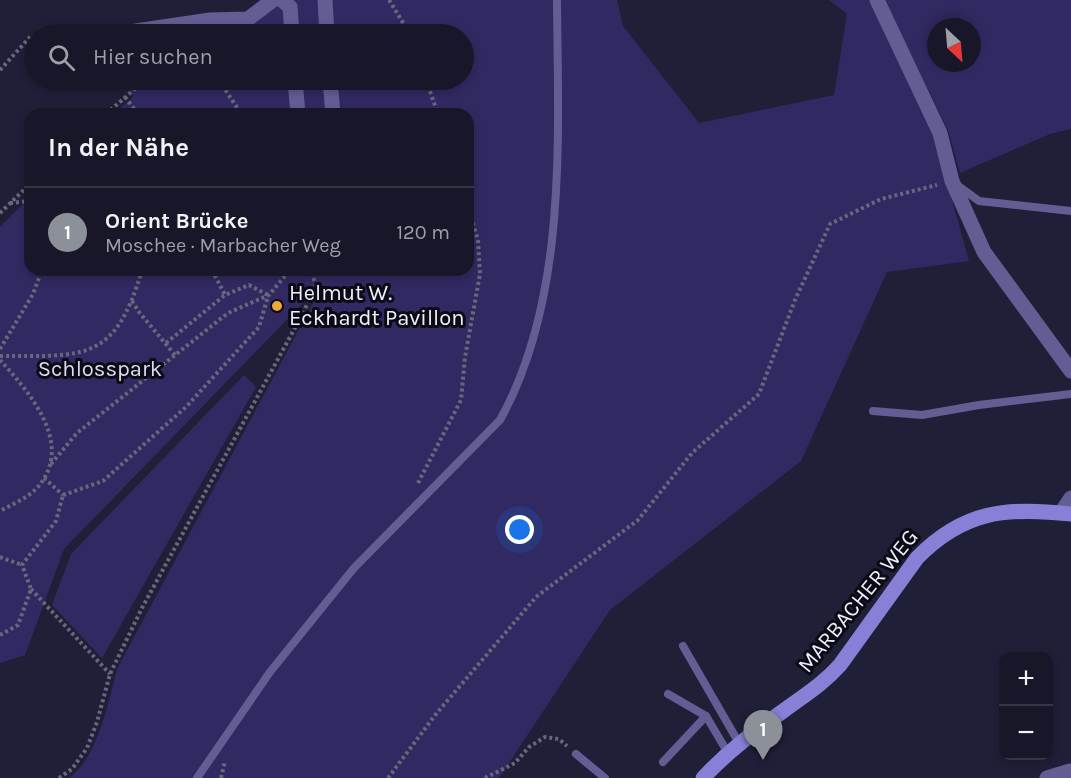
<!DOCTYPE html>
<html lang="de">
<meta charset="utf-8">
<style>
:root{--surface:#18172a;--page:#252436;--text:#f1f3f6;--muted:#9f9fa8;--line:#363647;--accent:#8c9099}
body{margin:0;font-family:Karla,sans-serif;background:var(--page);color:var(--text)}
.controls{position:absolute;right:18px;bottom:18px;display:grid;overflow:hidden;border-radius:12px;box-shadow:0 3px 9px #0003}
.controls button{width:54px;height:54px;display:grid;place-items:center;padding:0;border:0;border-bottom:2px solid var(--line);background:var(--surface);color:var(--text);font:30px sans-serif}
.compass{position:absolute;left:927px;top:18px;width:54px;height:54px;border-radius:50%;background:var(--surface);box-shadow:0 3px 9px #0003;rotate:154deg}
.you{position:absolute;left:520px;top:530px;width:21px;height:21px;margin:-15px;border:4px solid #fff;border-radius:50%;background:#1a73e8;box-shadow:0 0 0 9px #1a73e833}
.badge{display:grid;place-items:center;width:39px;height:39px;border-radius:50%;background:var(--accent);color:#fff;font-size:20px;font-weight:700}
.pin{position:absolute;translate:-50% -50px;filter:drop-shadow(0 2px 3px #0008)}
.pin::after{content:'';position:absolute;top:32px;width:21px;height:18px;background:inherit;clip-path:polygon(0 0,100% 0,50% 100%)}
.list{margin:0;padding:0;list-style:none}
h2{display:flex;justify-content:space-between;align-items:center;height:78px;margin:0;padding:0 24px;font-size:26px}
h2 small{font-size:20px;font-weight:400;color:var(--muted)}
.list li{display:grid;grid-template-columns:39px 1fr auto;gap:18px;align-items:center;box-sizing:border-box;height:90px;padding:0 24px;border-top:2px solid var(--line)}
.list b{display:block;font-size:22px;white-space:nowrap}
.list p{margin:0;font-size:20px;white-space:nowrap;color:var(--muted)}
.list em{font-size:20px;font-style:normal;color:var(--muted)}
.icon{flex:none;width:33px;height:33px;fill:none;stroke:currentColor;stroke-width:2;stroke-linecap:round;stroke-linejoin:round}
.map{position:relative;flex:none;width:1071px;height:778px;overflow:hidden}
.search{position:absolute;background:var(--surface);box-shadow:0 3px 9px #0003;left:24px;top:24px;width:450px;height:66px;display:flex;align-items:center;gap:15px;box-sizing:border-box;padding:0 21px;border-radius:33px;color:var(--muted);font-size:22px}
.panel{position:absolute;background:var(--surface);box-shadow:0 3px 9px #0003;left:24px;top:108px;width:450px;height:168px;border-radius:18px}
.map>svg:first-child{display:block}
.green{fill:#312961;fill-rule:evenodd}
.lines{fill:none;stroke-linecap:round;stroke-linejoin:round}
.path{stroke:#68687d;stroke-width:4;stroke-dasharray:3 3;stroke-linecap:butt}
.service{stroke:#625e94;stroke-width:8}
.minor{stroke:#625e94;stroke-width:15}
.secondary{stroke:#8780d6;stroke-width:15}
.poi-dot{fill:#eca93a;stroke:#0b0a15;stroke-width:2}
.labels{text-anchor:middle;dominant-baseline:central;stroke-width:6;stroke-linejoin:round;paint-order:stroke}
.poi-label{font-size:22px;fill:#eeeffd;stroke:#0b0a15;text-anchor:start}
.park-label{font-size:22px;fill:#dbdbf2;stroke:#0b0a15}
.street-label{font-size:22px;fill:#eeeffd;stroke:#0b0a15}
</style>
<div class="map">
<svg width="1071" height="778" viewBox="0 0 1071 778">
<rect width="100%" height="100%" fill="#201f38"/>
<g class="green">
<path d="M 262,0 L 617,0 L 623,26 L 699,123 L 834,95 L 847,14 L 829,0 L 871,0 L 934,135 L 969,261 L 887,272 L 801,461 L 610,610 L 499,778 L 69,778 C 97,759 109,701 117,669 L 313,303 L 307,299 L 64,549 L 25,655 L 0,663 L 0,227 L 30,197 L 30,270 L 468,270 L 468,114 L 114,114 L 133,97 L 125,80 L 464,80 L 464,34 L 160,34 L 238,22 Z"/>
<path d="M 884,0 L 1071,0 L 1071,129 L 1050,134 L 960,173 L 948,130 ZM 936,27 L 972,27 L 972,63 L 936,63 Z"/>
<path d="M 244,375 L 256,387 L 102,658 L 52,605 L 71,554 Z"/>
</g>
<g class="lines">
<g class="path">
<path d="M 389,0 L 410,34"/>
<path d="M 0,70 L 31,36 L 34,36"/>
<path d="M 219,80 L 238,109 L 238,114"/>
<path d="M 426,80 L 438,114"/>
<path d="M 125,97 L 138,114"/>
<path d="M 106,114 L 145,80"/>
<path d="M 10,203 L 30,201"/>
<path d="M 0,213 L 30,184"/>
<path d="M 212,270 L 225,295"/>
<path d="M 132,301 L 139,312 L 175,355"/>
<path d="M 166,343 L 225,295 L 249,285 L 268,295"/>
<path d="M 0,349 L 33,294 L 42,270"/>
<path d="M 0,356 C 85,356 115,362 142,270"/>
<path d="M 0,360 C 31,394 76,446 36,489 C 27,498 11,505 0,511"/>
<path d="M 51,464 L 77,433 L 228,313 L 269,295 L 290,270"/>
<path d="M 44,478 L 63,495"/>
<path d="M 418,483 L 461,400 L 465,357 L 480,274 L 478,240 L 468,208"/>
<path d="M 63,495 L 103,481 L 186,407 L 259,327 L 268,296"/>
<path d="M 0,557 L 22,565"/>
<path d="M 31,589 L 110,674"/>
<path d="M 0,635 L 18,625 L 31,589 L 22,565 L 56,521 L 63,495"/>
<path d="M 59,778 L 72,769 L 87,748 L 97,722 L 110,674 L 142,608 L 302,315 L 316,286 L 311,270"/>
<path d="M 221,778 L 225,761"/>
<path d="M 388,778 L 436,714 L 536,597 L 638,520 L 692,453 L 759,394 L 795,300 L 830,224 L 881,199 L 937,185"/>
<path d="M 485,778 L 515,763 L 529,747 L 545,737 L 559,739 L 567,746"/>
</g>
<g class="service">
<path d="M 957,185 L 979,201 L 1071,211"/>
<path d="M 873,411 L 922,415 L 979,405 L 1071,394"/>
<path d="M 683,646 L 739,743"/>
<path d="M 668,694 L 706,716 L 728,753"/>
<path d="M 576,754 L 605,778"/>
<path d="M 663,762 L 706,716"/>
<path d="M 197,778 L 270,672 L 354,568 L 500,420 C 568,298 558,136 557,0"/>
</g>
<g class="minor">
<path d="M 282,0 L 290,7 L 292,34"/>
<path d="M 325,0 L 327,34"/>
<path d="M 877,0 L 940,133 L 952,181 L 984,252 L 1071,371"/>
<path d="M 116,34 L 210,20 L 248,19 L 273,0"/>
<path d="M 295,80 L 298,114"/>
<path d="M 330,80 L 333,114"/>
<path d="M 1061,513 L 1071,498"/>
<path d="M 1047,778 L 1070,771"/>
</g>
<path class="secondary" d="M 703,778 C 728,751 756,730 786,709 C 805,695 824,683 840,665 L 917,558 C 964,510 1007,507 1071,514"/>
</g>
<circle class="poi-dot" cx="277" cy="306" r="6"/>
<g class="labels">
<g class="poi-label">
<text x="289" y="293">Helmut W.<tspan x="289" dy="25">Eckhardt Pavillon</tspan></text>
</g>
<g class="park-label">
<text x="100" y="369">Schlosspark</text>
</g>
<g class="street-label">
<text transform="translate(858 601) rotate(-51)">MARBACHER WEG</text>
</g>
</g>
</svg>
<div class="controls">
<button>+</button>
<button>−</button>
</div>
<svg class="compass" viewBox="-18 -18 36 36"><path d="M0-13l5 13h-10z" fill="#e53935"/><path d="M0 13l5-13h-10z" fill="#9f9fa8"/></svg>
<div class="you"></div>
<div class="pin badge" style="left:763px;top:760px">1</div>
<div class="search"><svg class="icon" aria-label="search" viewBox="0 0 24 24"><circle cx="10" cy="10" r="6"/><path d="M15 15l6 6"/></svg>Hier suchen</div>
<section class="panel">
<h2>In der Nähe<small></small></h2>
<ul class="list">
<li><span class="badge">1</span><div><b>Orient Brücke</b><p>Moschee · Marbacher Weg</p></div><em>120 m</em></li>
</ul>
</section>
</div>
